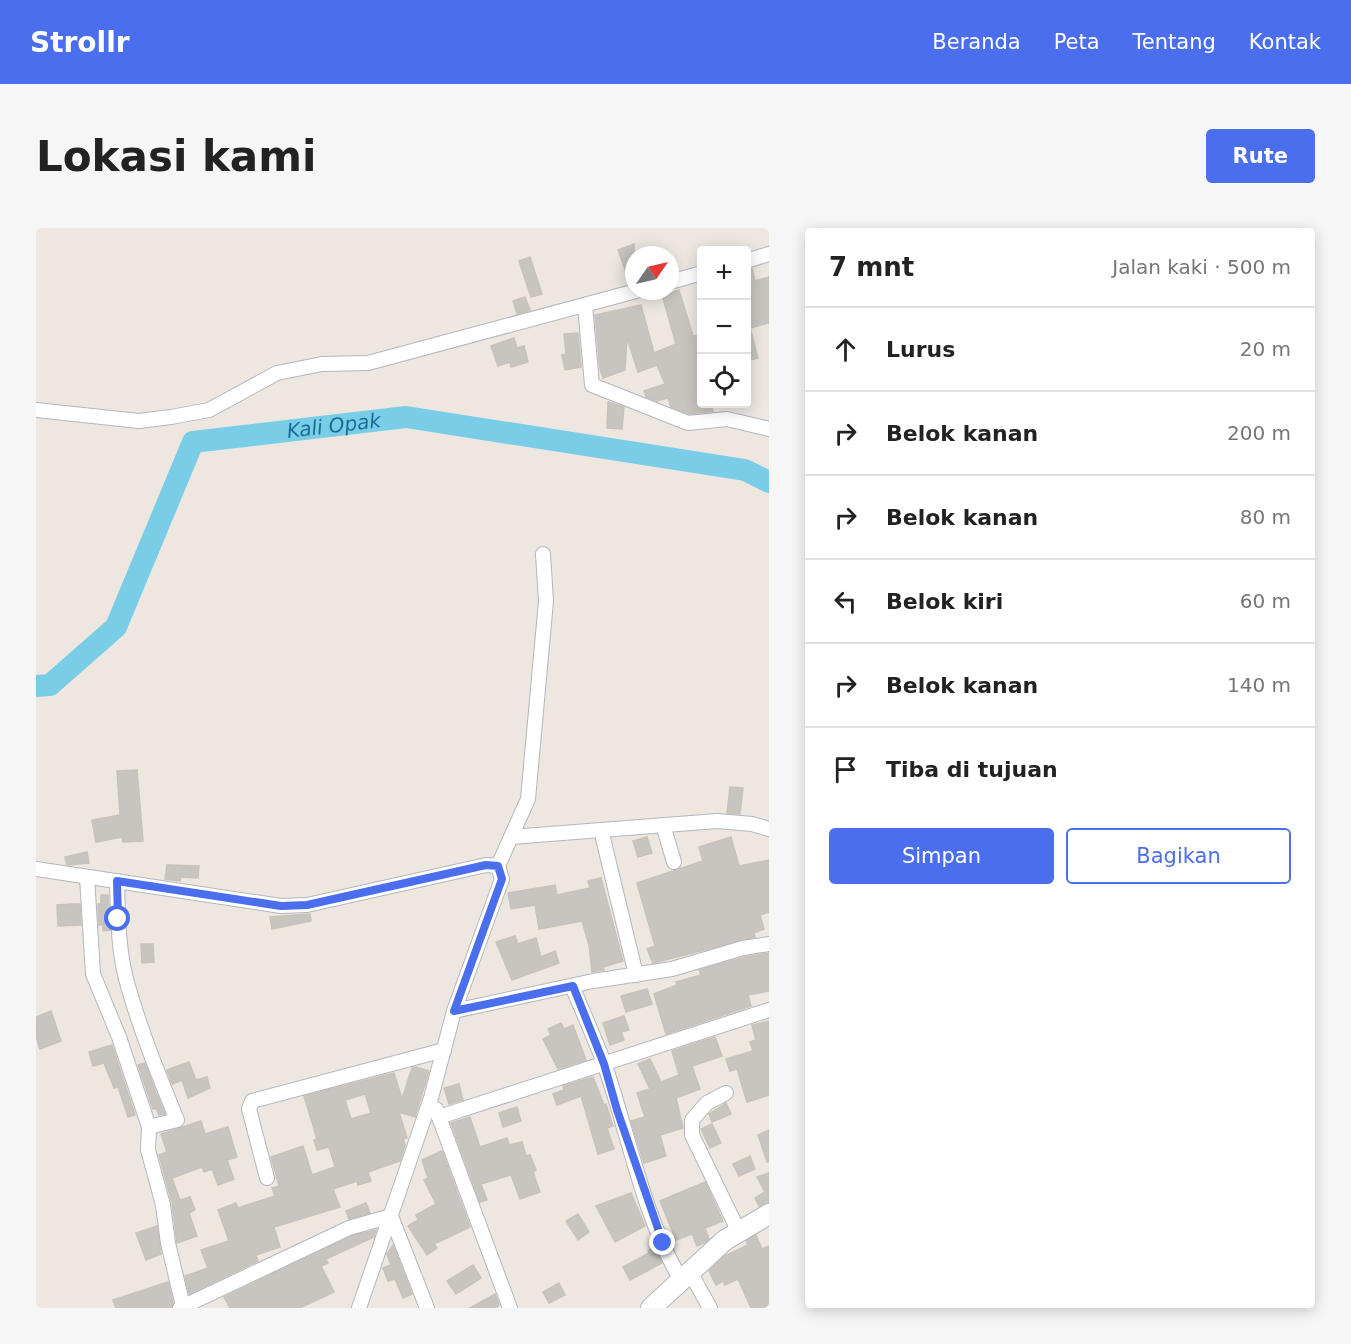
<!DOCTYPE html>
<html lang="id">
<meta charset="utf-8">
<style>
:root{--surface:#fff;--page:#f6f6f6;--text:#222;--muted:#767676;--line:#e0e0e0;--accent:#4b6eee}
body{margin:0;font-family:"DejaVu Sans",sans-serif;background:var(--page);color:var(--text)}
.controls{position:absolute;right:18px;top:18px;display:grid;overflow:hidden;border-radius:6px;box-shadow:0 3px 15px #0003}
.controls button{width:54px;height:54px;display:grid;place-items:center;padding:0;border:0;border-bottom:2px solid var(--line);background:var(--surface);color:var(--text);font:30px sans-serif}
.compass{position:absolute;left:589px;top:18px;width:54px;height:54px;border-radius:50%;background:var(--surface);box-shadow:0 3px 15px #0003;rotate:56deg}
.stop{position:absolute;width:18px;height:18px;margin:-14px;border:4px solid #4b6eee;border-radius:50%;background:#fff}
.stop.end{background:#4b6eee;border-color:#fff;box-shadow:0 2px 6px #0008}
.list{margin:0;padding:0;list-style:none}
h2{display:flex;justify-content:space-between;align-items:center;height:78px;margin:0;padding:0 24px;font-size:26px}
h2 small{font-size:20px;font-weight:400;color:var(--muted)}
.list li{display:grid;grid-template-columns:39px 1fr auto;gap:18px;align-items:center;box-sizing:border-box;height:84px;padding:0 24px;border-top:2px solid var(--line)}
.list b{display:block;font-size:22px;white-space:nowrap}
.list em{font-size:20px;font-style:normal;color:var(--muted)}
.actions{display:flex;gap:12px;padding:18px 24px}
.actions a{flex:1;padding:14px 0;border:2px solid var(--accent);border-radius:6px;text-align:center;font-size:21px;color:var(--accent)}
.actions .main{background:var(--accent);color:#fff}
.icon{flex:none;width:33px;height:33px;fill:none;stroke:currentColor;stroke-width:2;stroke-linecap:round;stroke-linejoin:round}
.map{position:relative;flex:none;width:733px;height:1080px;overflow:hidden;border-radius:6px}
header{display:flex;align-items:center;gap:36px;box-sizing:border-box;height:84px;padding:0 30px;background:var(--accent);color:#fff}
header strong{font-size:28px}
nav{display:flex;gap:33px;margin-inline-start:auto;font-size:21px}
.intro{display:flex;align-items:center;justify-content:space-between;box-sizing:border-box;height:144px;padding:0 36px}
h1{margin:0;font-size:42px}
.button{padding:15px 27px;border-radius:6px;background:var(--accent);color:#fff;font-size:21px;font-weight:700}
main{display:flex;gap:36px;padding:0 36px}
aside{flex:1;background:var(--surface);border-radius:6px;box-shadow:0 3px 15px #0003}
.map>svg:first-child{display:block}
.lines{fill:none;stroke-linecap:round;stroke-linejoin:round}
.river{stroke:#7acde7;stroke-width:22}
.building{fill:#c8c4bf;stroke:#c8c2b9;stroke-width:1.5;fill-rule:evenodd}
.street-casing{stroke:#b3b6be;stroke-width:16}
.secondary-casing{stroke:#b3b6be;stroke-width:22}
.street{stroke:#fff;stroke-width:14}
.secondary{stroke:#fff;stroke-width:20}
.route{stroke:#4b6eee;stroke-width:8}
.labels{text-anchor:middle;dominant-baseline:central;stroke-width:4.5;stroke-linejoin:round;paint-order:stroke}
.water-label{font-size:20px;font-style:italic;fill:#176e95;stroke:#fff}
</style>
<header>
<strong>Strollr</strong>
<nav><a>Beranda</a><a>Peta</a><a>Tentang</a><a>Kontak</a></nav>
</header>
<div class="intro"><h1>Lokasi kami</h1><a class="button">Rute</a></div>
<main>
<div class="map">
<svg width="733" height="1080" viewBox="0 0 733 1080">
<rect width="100%" height="100%" fill="#ede7e0"/>
<g class="lines">
<path class="river" id="s1" d="M 0,458 L 14,457 L 80,399 L 157,214 L 370,189 L 709,242 L 733,254"/>
</g>
<g class="building">
<path d="M 598,16 L 598,54 L 594,55 L 582,22 Z"/>
<path d="M 494,29 L 506,66 L 495,69 L 483,33 Z"/>
<path d="M 716,41 L 719,53 L 733,49 L 733,95 L 714,100 L 722,130 L 711,133 L 711,100 L 713,100 L 711,90 L 711,42 Z"/>
<path d="M 643,62 L 657,108 L 663,107 L 666,115 L 666,176 L 675,176 L 677,183 L 653,186 L 635,179 L 632,170 L 621,173 L 610,169 L 608,163 L 629,156 L 621,137 L 602,144 L 591,110 L 589,142 L 567,150 L 564,141 L 559,87 L 605,77 L 618,125 L 640,116 L 626,67 Z"/>
<path d="M 489,69 L 494,82 L 481,86 L 477,73 Z"/>
<path d="M 542,105 L 545,139 L 529,142 L 526,127 L 530,126 L 528,106 Z"/>
<path d="M 478,110 L 481,120 L 488,118 L 492,134 L 475,139 L 474,134 L 462,138 L 455,118 Z"/>
<path d="M 572,174 L 588,179 L 586,201 L 571,200 Z"/>
<path d="M 101,542 L 107,613 L 87,614 L 86,609 L 60,614 L 56,592 L 84,587 L 81,543 Z"/>
<path d="M 694,559 L 707,560 L 704,586 L 691,585 Z"/>
<path d="M 611,609 L 616,625 L 602,629 L 597,613 Z"/>
<path d="M 695,609 L 703,638 L 733,632 L 733,684 L 724,687 L 728,701 L 718,705 L 719,709 L 617,735 L 611,721 L 619,718 L 601,655 L 667,633 L 663,619 Z"/>
<path d="M 51,624 L 53,635 L 31,637 L 29,629 Z"/>
<path d="M 131,637 L 163,638 L 162,650 L 145,649 L 144,653 L 129,651 Z"/>
<path d="M 565,650 L 587,733 L 567,739 L 568,742 L 556,744 L 553,717 L 546,693 L 503,701 L 499,677 L 475,681 L 472,665 L 519,657 L 521,667 L 554,660 L 552,653 Z"/>
<path d="M 65,667 L 72,667 L 74,702 L 67,703 L 67,697 L 63,697 L 62,676 L 65,676 Z"/>
<path d="M 35,676 L 44,676 L 45,697 L 22,698 L 21,677 Z"/>
<path d="M 274,686 L 275,693 L 236,701 L 234,689 Z"/>
<path d="M 479,708 L 482,716 L 500,710 L 505,729 L 519,723 L 523,735 L 476,752 L 460,714 Z"/>
<path d="M 105,716 L 117,716 L 118,734 L 106,735 Z"/>
<path d="M 733,725 L 733,763 L 712,767 L 715,778 L 630,806 L 618,766 L 641,757 L 640,754 L 665,747 L 663,742 L 709,729 Z"/>
<path d="M 611,761 L 616,776 L 590,784 L 585,768 Z"/>
<path d="M 15,783 L 25,813 L 4,821 L 0,809 L 0,789 Z"/>
<path d="M 588,788 L 593,802 L 585,804 L 588,812 L 574,817 L 567,795 Z"/>
<path d="M 733,793 L 733,867 L 711,874 L 701,841 L 694,843 L 690,831 L 717,823 L 714,814 L 720,812 L 716,797 Z"/>
<path d="M 525,795 L 528,801 L 537,797 L 550,832 L 522,841 L 507,811 L 515,807 L 512,801 Z"/>
<path d="M 679,809 L 686,828 L 656,838 L 664,861 L 640,870 L 647,900 L 624,907 L 630,928 L 608,935 L 595,893 L 609,889 L 601,865 L 614,861 L 602,836 L 614,831 L 625,854 L 643,847 L 636,823 Z"/>
<path d="M 76,817 L 99,887 L 92,889 L 82,859 L 78,860 L 68,835 L 57,838 L 53,824 Z"/>
<path d="M 153,834 L 160,852 L 171,849 L 174,860 L 152,870 L 146,852 L 136,856 L 131,842 Z"/>
<path d="M 109,835 L 119,862 L 129,886 L 123,887 L 120,880 L 117,881 L 102,837 Z"/>
<path d="M 380,839 L 393,843 L 379,889 L 363,884 L 371,910 L 367,911 L 369,917 L 364,933 L 332,944 L 335,953 L 322,957 L 321,953 L 297,961 L 304,979 L 238,999 L 244,1019 L 220,1027 L 222,1033 L 153,1066 L 149,1048 L 172,1040 L 165,1022 L 193,1013 L 182,982 L 200,975 L 202,980 L 239,968 L 236,960 L 243,958 L 235,929 L 267,918 L 276,947 L 299,939 L 293,919 L 281,922 L 278,912 L 281,911 L 268,868 L 358,845 L 366,871 L 376,840 ZM 329,866 L 335,885 L 315,891 L 309,872 Z"/>
<path d="M 557,849 L 568,877 L 570,876 L 577,898 L 571,900 L 578,921 L 562,926 L 545,868 L 521,877 L 517,866 L 528,862 L 527,858 Z"/>
<path d="M 423,856 L 427,872 L 413,876 L 408,860 Z"/>
<path d="M 690,875 L 695,886 L 676,894 L 673,886 Z"/>
<path d="M 481,879 L 485,893 L 467,899 L 463,885 Z"/>
<path d="M 434,889 L 444,919 L 471,910 L 473,917 L 486,914 L 490,928 L 494,927 L 500,942 L 497,944 L 504,964 L 484,971 L 475,947 L 445,956 L 451,972 L 444,974 L 415,895 Z"/>
<path d="M 165,893 L 169,906 L 192,899 L 201,929 L 191,932 L 198,951 L 182,957 L 176,941 L 168,944 L 166,939 L 136,950 L 144,972 L 154,969 L 159,982 L 153,985 L 161,1008 L 141,1015 L 136,975 L 123,927 L 131,924 L 125,906 Z"/>
<path d="M 676,896 L 685,915 L 674,920 L 665,901 Z"/>
<path d="M 733,902 L 733,934 L 731,934 L 722,907 Z"/>
<path d="M 406,923 L 434,999 L 398,1016 L 401,1020 L 391,1027 L 372,998 L 382,992 L 380,987 L 400,976 L 388,952 L 392,950 L 386,932 Z"/>
<path d="M 714,928 L 719,941 L 703,948 L 697,936 Z"/>
<path d="M 733,945 L 733,974 L 723,978 L 719,970 L 729,964 L 721,949 Z"/>
<path d="M 669,954 L 687,993 L 669,1000 L 673,1011 L 668,1015 L 661,1018 L 656,1006 L 640,1012 L 624,973 Z"/>
<path d="M 595,965 L 609,998 L 579,1014 L 560,978 Z"/>
<path d="M 330,975 L 334,985 L 313,991 L 310,983 Z"/>
<path d="M 542,986 L 553,1004 L 542,1012 L 530,993 Z"/>
<path d="M 121,998 L 125,1026 L 110,1032 L 100,1005 Z"/>
<path d="M 340,1002 L 338,1009 L 290,1031 L 292,1035 L 285,1038 L 298,1064 L 264,1080 L 194,1080 L 188,1069 L 316,1008 Z"/>
<path d="M 720,1007 L 726,1021 L 733,1018 L 733,1080 L 715,1080 L 702,1051 L 689,1057 L 687,1053 L 680,1057 L 673,1043 L 689,1028 L 712,1017 L 710,1013 Z"/>
<path d="M 357,1017 L 376,1066 L 367,1070 L 359,1051 L 352,1053 L 347,1040 L 355,1037 L 351,1026 Z"/>
<path d="M 618,1019 L 626,1035 L 594,1052 L 587,1039 L 613,1025 L 612,1023 Z"/>
<path d="M 437,1037 L 445,1050 L 420,1066 L 411,1053 Z"/>
<path d="M 132,1054 L 137,1075 L 135,1080 L 80,1080 L 77,1072 Z"/>
<path d="M 523,1055 L 529,1067 L 513,1075 L 507,1064 Z"/>
<path d="M 459,1066 L 463,1077 L 459,1080 L 434,1080 Z"/>
</g>
<g class="lines">
<g class="street-casing">
<g id="street">
<path d="M 710,33 L 733,26"/>
<path d="M 634,54 L 666,45"/>
<path d="M 549,77 L 556,157 L 652,195 L 691,191 L 733,201"/>
<path d="M 0,182 L 103,193 L 135,189 L 173,182 L 241,145 L 286,136 L 332,135 L 600,63"/>
<path d="M 627,597 L 638,634"/>
<path d="M 565,602 L 600,747"/>
<path d="M 475,609 L 681,593 L 716,596 L 733,601"/>
<path d="M 462,638 L 492,571 L 510,373 L 507,326"/>
<path d="M 0,641 L 245,678 L 271,677 L 450,637 L 462,638 L 466,651 L 418,783 L 395,870 L 323,1080"/>
<path d="M 51,649 L 57,746 L 83,809 L 113,899 L 112,922 L 127,977 L 132,1015 L 147,1078"/>
<path d="M 81,653 C 82,688 82,725 92,758 C 105,804 123,848 141,892 L 113,899"/>
<path d="M 536,758 C 547,784 558,809 568,835 C 593,906 606,986 645,1052"/>
<path d="M 418,783 L 557,753 L 636,741 L 707,720 L 733,716"/>
<path d="M 690,865 L 671,875 L 656,892 L 656,907 L 702,1002"/>
<path d="M 400,881 L 474,1080"/>
<path d="M 403,889 L 733,782"/>
<path d="M 231,950 L 213,881 L 216,873 L 408,822"/>
<path d="M 654,1044 L 674,1080"/>
<path d="M 144,1080 L 313,1000 L 355,988 L 391,1080"/>
</g>
</g>
<g class="secondary-casing">
<path id="secondary" d="M 615,1080 L 689,1012 L 733,986"/>
</g>
<use href="#street" class="street"/>
<use href="#secondary" class="secondary"/>
</g>
<g class="lines">
<path class="route" d="M 82,691 L 81,653 L 245,678 L 271,677 L 450,637 L 462,638 L 466,651 L 418,783 L 537,758 L 568,836 L 581,882 L 627,1015"/>
</g>
<g class="labels">
<g class="water-label">
<text stroke="none"><textPath href="#s1" startOffset="444">Kali Opak</textPath></text>
</g>
</g>
</svg>
<div class="controls">
<button>+</button>
<button>−</button>
<button><svg class="icon" aria-label="locate" viewBox="0 0 24 24"><circle cx="12" cy="12" r="6"/><path d="M12 2v4M12 18v4M2 12h4M18 12h4"/></svg></button>
</div>
<svg class="compass" viewBox="-18 -18 36 36"><path d="M0-13l5 13h-10z" fill="#e53935"/><path d="M0 13l5-13h-10z" fill="#767676"/></svg>
<div class="stop" style="left:82px;top:691px"></div>
<div class="stop end" style="left:627px;top:1015px"></div>
</div>
<aside>
<h2>7 mnt<small>Jalan kaki · 500 m</small></h2>
<ul class="list">
<li><svg class="icon" aria-label="ahead" viewBox="0 0 24 24"><path d="M12 20V5M6 11l6-6 6 6"/></svg><div><b>Lurus</b></div><em>20 m</em></li>
<li><svg class="icon" aria-label="right" viewBox="0 0 24 24"><path d="M7 20v-9h11M14 6l5 5-5 5"/></svg><div><b>Belok kanan</b></div><em>200 m</em></li>
<li><svg class="icon" aria-label="right" viewBox="0 0 24 24"><path d="M7 20v-9h11M14 6l5 5-5 5"/></svg><div><b>Belok kanan</b></div><em>80 m</em></li>
<li><svg class="icon" aria-label="left" viewBox="0 0 24 24"><path d="M17 20v-9H6M10 6l-5 5 5 5"/></svg><div><b>Belok kiri</b></div><em>60 m</em></li>
<li><svg class="icon" aria-label="right" viewBox="0 0 24 24"><path d="M7 20v-9h11M14 6l5 5-5 5"/></svg><div><b>Belok kanan</b></div><em>140 m</em></li>
<li><svg class="icon" aria-label="arrive" viewBox="0 0 24 24"><path d="M6 21V4h12l-3 4 3 4H6"/></svg><div><b>Tiba di tujuan</b></div></li>
</ul>
<div class="actions"><a class="main">Simpan</a><a>Bagikan</a></div>
</aside>
</main>
